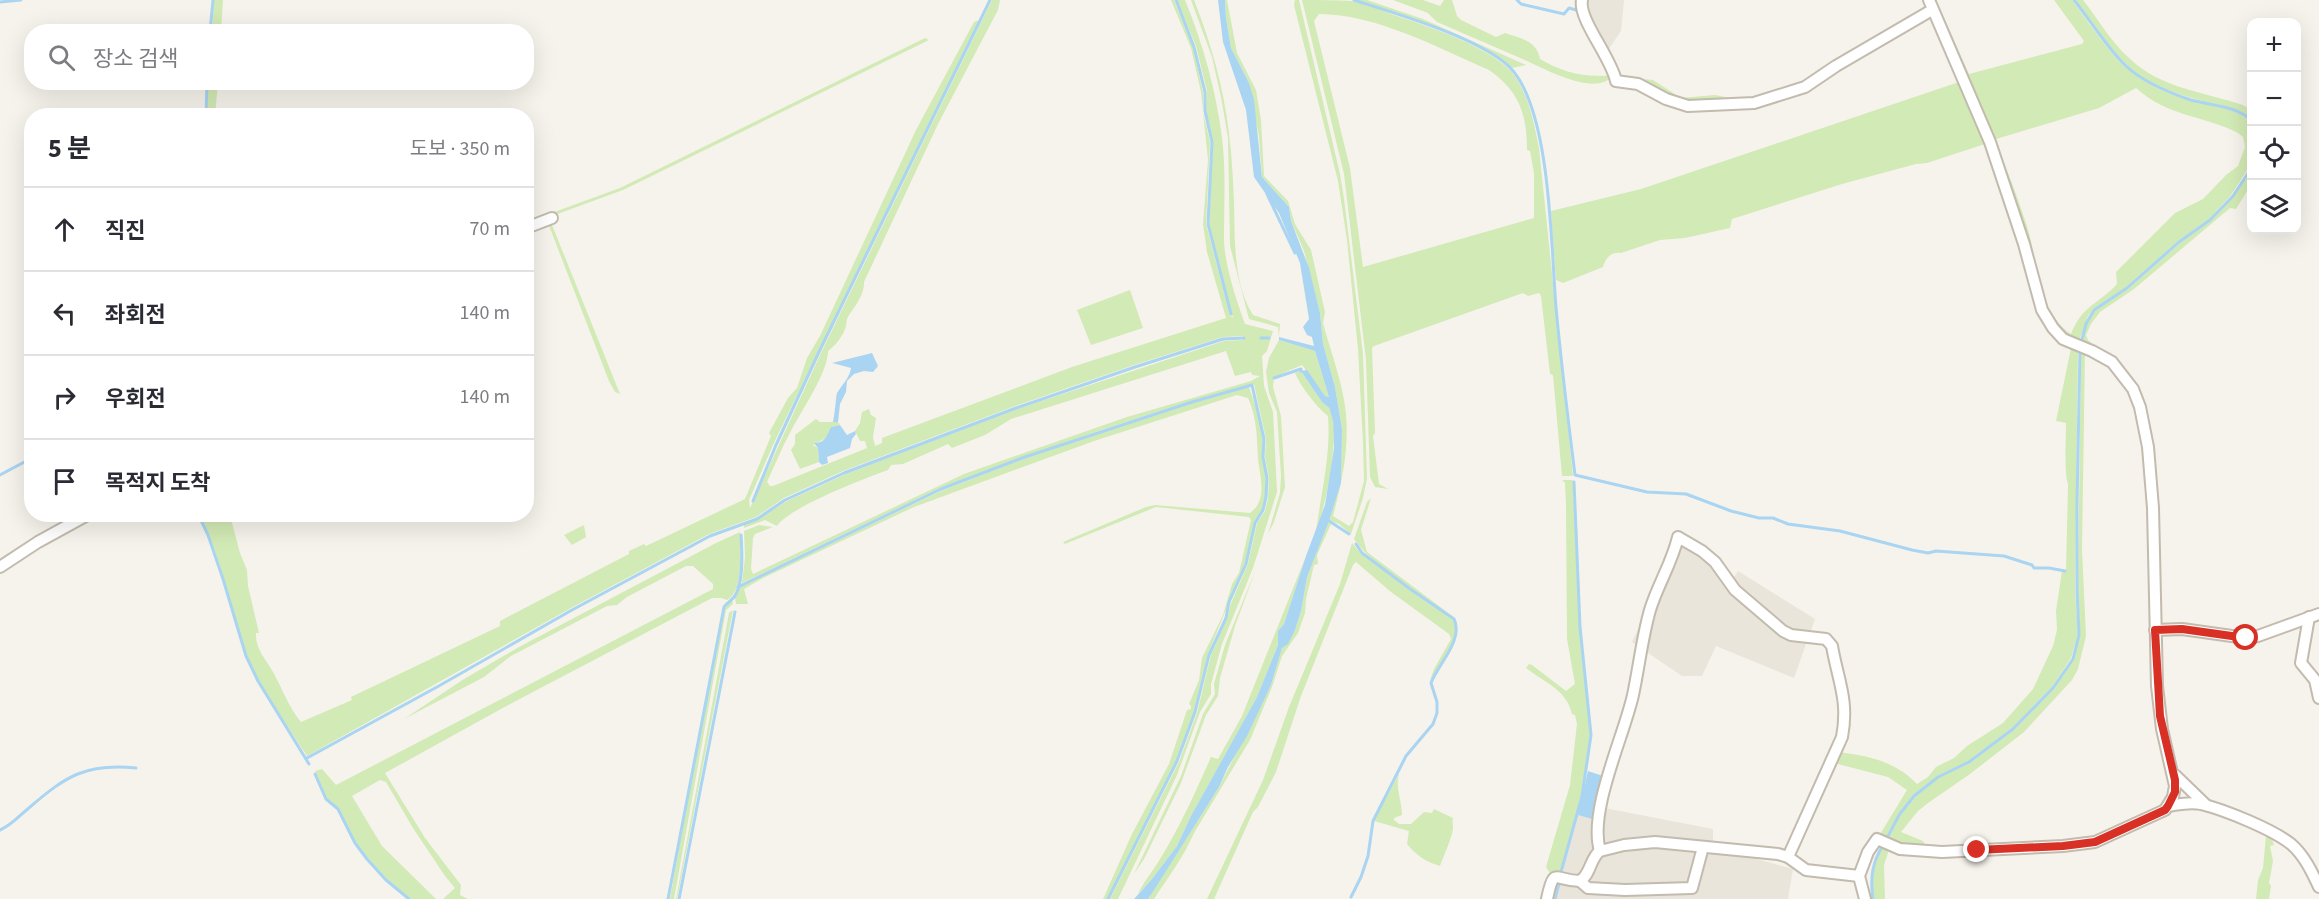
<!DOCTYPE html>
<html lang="ko">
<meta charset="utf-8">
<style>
:root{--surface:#fff;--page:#f2f2f3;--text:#2b2b33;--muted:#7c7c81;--line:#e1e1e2}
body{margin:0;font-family:"Source Sans 3","Noto Sans KR",sans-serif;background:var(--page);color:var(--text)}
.controls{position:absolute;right:18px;top:18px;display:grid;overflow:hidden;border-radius:12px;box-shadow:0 6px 24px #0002}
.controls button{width:54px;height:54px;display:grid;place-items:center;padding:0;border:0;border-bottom:2px solid var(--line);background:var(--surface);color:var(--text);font:30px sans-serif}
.stop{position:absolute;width:18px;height:18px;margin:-14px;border:4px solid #d93025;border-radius:50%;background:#fff}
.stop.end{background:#d93025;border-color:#fff;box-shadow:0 2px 6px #0008}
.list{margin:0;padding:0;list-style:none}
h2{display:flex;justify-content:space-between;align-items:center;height:78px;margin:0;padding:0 24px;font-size:26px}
h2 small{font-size:20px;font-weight:400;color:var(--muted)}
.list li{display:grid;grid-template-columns:39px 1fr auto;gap:18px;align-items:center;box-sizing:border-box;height:84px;padding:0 24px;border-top:2px solid var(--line)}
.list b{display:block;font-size:22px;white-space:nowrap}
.list em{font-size:20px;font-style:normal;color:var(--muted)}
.icon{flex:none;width:33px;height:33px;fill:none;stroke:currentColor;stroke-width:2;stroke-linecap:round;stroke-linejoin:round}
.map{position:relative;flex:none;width:2319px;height:899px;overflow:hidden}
.search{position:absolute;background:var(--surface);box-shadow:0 6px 24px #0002;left:24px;top:24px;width:510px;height:66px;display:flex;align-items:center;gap:15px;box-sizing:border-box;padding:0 21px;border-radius:24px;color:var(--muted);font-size:22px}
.panel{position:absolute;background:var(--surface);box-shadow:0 6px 24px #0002;left:24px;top:108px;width:510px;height:414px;border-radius:24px}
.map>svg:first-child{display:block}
.residential{fill:#eae5da}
.green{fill:#d2eab5;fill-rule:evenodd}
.water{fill:#a9d4f2}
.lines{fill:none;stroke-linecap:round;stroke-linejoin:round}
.stream{stroke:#a9d4f2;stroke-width:3}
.street-casing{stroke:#c2bbae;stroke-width:14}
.street{stroke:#fff;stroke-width:10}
.route{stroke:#d93025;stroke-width:8}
</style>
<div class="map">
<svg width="2319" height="899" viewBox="0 0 2319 899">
<rect width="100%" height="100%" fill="#f6f3ec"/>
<g class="residential">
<path d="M 1576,0 L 1624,0 L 1621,31 L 1608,50 L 1599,50 L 1575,9 Z"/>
<path d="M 1677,542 L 1732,580 L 1738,571 L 1815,619 L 1794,678 L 1716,646 L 1702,676 L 1682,676 L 1632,642 Z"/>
<path d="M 1573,802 L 1713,829 L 1713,847 L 1793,869 L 1788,899 L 1547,899 Z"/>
</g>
<g class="green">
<path d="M 214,0 L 223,0 L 221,31 L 212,31 Z"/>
<path d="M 992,0 L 1000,0 L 998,10 L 938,124 L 864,282 C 865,293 855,307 849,315 C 846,319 847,324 845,329 C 843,336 834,347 828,351 C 828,372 802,410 791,431 C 782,447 775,465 767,482 L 770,486 L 773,486 L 867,448 L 865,441 L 860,441 L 855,431 L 860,423 L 862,412 L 869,409 L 871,415 L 876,418 L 873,437 L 875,446 L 882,443 L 882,438 L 1072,367 L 1226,318 L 1207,252 L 1203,224 L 1208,160 L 1201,92 L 1191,48 L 1171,0 L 1174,0 L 1193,47 L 1203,92 L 1203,112 L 1210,142 L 1206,224 L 1230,315 L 1233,318 L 1209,224 L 1213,142 L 1206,111 L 1207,91 L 1196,46 L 1177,0 L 1185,0 C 1203,44 1216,90 1222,138 C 1226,170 1224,202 1224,234 C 1223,261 1236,299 1245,324 L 1273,331 L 1267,351 L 1262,356 L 1264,386 L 1273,412 L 1277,492 L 1253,568 L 1222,644 L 1211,684 L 1211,694 L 1200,712 L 1177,775 L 1118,899 L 1110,899 L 1179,762 L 1197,713 L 1211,655 L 1227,619 L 1231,603 L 1248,564 L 1257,523 L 1265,511 L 1268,498 L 1269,478 L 1265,457 L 1266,439 L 1254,384 L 1191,401 L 1095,432 L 940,488 L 742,583 L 745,557 L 744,531 L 759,525 L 773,527 L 755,534 L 753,538 L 751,569 L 753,574 L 964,474 L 1127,417 L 1251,381 L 1260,376 L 1252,375 L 1251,372 L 1235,376 L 1226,351 L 1011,419 L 985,435 L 952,448 L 948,444 L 903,464 L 891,465 L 888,470 C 865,478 788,508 777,526 L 765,520 L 744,528 L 744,524 L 758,519 L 787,501 L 846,474 L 956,432 L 1017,409 L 1224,341 L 1243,340 L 1244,336 L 1223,337 L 1134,365 L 1015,406 L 843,471 L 784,498 L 756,517 L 709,534 L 571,608 L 307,756 C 287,725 259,687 246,653 C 229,608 223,558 199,515 L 230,515 L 240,553 L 247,570 L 248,586 L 259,633 L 256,633 C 255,649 266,659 273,672 C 282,688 289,708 301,722 L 352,700 L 351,697 L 500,626 L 500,621 L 629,554 L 629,551 L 644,544 L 646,546 L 745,499 L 771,436 L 769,433 L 788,398 L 797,388 L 807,358 L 820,336 L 916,130 L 974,22 L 979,20 L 773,445 L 749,500 L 750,508 L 821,353 Z"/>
<path d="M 1191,0 L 1194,0 C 1211,43 1224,88 1229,134 C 1232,156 1233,180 1234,203 C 1235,238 1233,284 1253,315 L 1280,324 L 1279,337 L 1278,327 L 1249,319 L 1230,246 L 1228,138 L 1221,97 L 1212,57 Z"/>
<path d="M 1225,0 L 1227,0 L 1237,53 L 1256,90 L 1261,120 L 1264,176 L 1288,201 L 1295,224 L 1311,250 L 1325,312 L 1323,323 C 1331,353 1343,383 1346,414 C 1349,449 1342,483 1333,516 L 1349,526 L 1353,522 L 1364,481 L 1363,443 L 1358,349 L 1347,240 L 1338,181 L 1294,5 L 1295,0 L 1299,0 L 1340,174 L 1344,199 L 1363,354 L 1367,478 L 1363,498 L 1351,534 L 1339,524 L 1329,520 L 1341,483 L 1342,429 L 1335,387 L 1323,344 L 1320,313 L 1304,251 L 1291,221 L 1289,207 L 1262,177 L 1259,137 L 1249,83 L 1231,48 L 1226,18 Z"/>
<path d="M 1302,0 C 1318,0 1336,0 1352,1 C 1365,3 1379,9 1391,14 C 1424,25 1493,47 1514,75 C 1529,96 1534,123 1539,148 L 1573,476 L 1562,476 L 1553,375 L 1550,374 L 1541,296 L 1539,293 L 1528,296 L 1523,293 L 1374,346 L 1372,348 L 1375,433 L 1373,436 L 1379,484 L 1388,489 L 1375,487 L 1370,477 L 1366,360 L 1344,174 ZM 1319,14 C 1376,14 1438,48 1489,70 C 1520,92 1527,115 1527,150 L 1530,151 L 1534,173 L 1534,218 L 1363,267 L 1350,168 L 1314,21 Z"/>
<path d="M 1356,0 L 1367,0 L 1423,19 L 1526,65 L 1512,68 L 1466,39 Z"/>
<path d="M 1393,0 L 1423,0 L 1440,6 L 1444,0 L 1452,0 L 1457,16 L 1461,20 L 1496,37 L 1505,33 C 1520,38 1537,41 1540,59 C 1564,73 1585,78 1613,75 C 1597,98 1545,69 1527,61 C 1497,48 1467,35 1437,22 L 1428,13 Z"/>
<path d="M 1933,0 L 1936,0 L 1969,74 L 2082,44 L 2084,41 L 2054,0 L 2072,0 C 2088,21 2113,60 2134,74 C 2150,86 2173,96 2192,101 C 2213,107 2236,106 2251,123 L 2251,164 L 2231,195 L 2209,219 L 2178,241 L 2126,287 L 2093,309 L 2088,316 L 2079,341 L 2063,333 L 2050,319 L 2034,269 ZM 2136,88 C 2168,117 2203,115 2238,133 L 2243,137 L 2245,147 L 2238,166 L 2226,175 L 2203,199 L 2175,213 L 2116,272 L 2117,284 C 2098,305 2082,305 2071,334 C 2037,312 2038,261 2027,226 C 2017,196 2007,167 1993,140 L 2099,108 Z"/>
<path d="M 2075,0 L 2083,0 C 2098,19 2111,42 2129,58 C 2159,88 2205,92 2243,105 L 2251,110 L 2251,119 C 2234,104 2213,105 2192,98 C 2170,92 2143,81 2127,65 C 2107,46 2092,21 2075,0 Z"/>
<path d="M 925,38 L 929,40 L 623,190 L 552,216 L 527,222 L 620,188 Z"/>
<path d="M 1617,76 L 1653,80 L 1681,98 L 1715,95 L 1746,101 L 1687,104 Z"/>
<path d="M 1959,82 L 1988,143 L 1927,163 L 1916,164 L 1842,184 L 1732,219 L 1730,228 L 1685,238 L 1660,240 L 1621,253 C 1611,252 1606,257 1603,267 L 1563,283 L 1556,280 L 1551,211 L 1641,189 Z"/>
<path d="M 208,83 L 218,83 L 215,115 L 207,115 Z"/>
<path d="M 2251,169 L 2251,185 L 2236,209 L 2230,208 L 2134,289 L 2100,312 L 2091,324 L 2086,335 L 2088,340 L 2099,350 L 2082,342 L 2087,324 L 2094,311 L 2128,289 L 2180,243 L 2211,221 L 2233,197 Z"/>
<path d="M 548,223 L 552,225 L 620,394 L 615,392 L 609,381 Z"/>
<path d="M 1130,290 L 1143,328 L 1091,345 L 1077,310 Z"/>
<path d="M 1279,340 L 1315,351 L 1329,397 L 1325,396 L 1302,365 L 1274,377 L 1273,387 L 1281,416 L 1285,487 L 1274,522 L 1268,534 L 1280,493 L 1281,476 L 1277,412 L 1269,393 L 1266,372 L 1269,358 Z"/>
<path d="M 2071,348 L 2078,349 L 2075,590 L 2078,635 L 2071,658 L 2052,687 L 2012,728 L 1968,761 L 1937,776 L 1913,795 L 1898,814 L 1886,837 L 1879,836 L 1907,790 L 1888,777 L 1834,763 L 1839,752 C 1868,756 1895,761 1917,784 L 1928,777 L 1936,767 L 1954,758 L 1967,746 L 2003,723 L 2033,689 L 2053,646 L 2057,630 L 2056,611 L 2062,571 L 2066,571 L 2068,484 C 2064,474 2066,437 2066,423 L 2056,421 Z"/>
<path d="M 2081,351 L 2085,351 L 2082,550 L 2086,636 L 2078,669 L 2072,680 L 2024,732 L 1970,774 L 1928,803 L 1918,811 L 1901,832 L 1923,841 L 1927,850 L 1887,841 L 1900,815 L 1915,797 L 1938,778 L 1970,763 L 2014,730 L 2054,689 L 2074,659 L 2080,635 L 2078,589 Z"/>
<path d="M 1301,371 L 1322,402 L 1333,411 C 1337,447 1328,497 1316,532 C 1321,493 1331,456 1328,416 C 1317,408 1300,385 1295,373 Z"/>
<path d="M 1249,387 L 1257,411 L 1263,439 L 1262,458 L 1266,478 L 1265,497 L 1262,510 L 1255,522 L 1245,563 L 1208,654 L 1194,712 L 1176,760 L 1107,899 L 1103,899 L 1132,834 L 1169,764 L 1187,710 L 1191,709 L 1191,706 L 1189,704 L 1199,680 L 1202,658 L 1223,615 L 1232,584 L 1239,573 L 1251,520 L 1249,517 L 1156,507 L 1065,544 L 1063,542 L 1146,507 L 1155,505 L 1250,513 C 1268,500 1260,477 1258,459 C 1257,439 1257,417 1248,398 L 1237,395 L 1094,441 L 914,507 L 763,578 L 744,589 L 748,604 L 736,604 L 735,598 L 738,588 L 941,491 L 1026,458 L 1193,403 Z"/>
<path d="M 816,419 L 820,422 L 838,422 L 840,425 L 831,427 L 828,437 L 813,445 L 818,448 L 819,462 L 800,469 L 791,450 L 795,444 L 795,435 Z"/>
<path d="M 1562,480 L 1573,480 L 1579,627 L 1590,735 L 1581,795 L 1560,872 L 1551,875 L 1546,867 L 1570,785 L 1577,724 L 1575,715 L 1572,714 C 1567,690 1544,682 1526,668 L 1529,664 L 1532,665 L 1566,691 L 1575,684 L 1567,639 L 1566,505 L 1565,483 Z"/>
<path d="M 1371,498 L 1361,530 L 1367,552 L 1455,618 C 1422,596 1377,571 1354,539 L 1367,502 Z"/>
<path d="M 1328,522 L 1331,524 L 1317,555 L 1318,564 L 1314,565 L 1306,599 L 1305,613 L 1298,633 L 1282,656 L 1272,687 L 1250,740 L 1194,833 C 1183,858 1169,876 1154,899 L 1148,899 L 1219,787 L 1271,685 L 1282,648 L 1295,630 L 1301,611 L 1307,577 Z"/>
<path d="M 584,525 L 586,537 L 572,545 L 564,535 Z"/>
<path d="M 740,532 C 739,550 745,590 727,600 L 721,598 L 712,598 L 512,703 L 385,773 L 425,838 L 461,885 L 460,895 L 468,899 L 443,899 L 455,888 L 445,876 L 413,828 L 386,782 L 380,780 L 352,796 L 382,846 L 436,899 L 411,899 L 387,879 L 368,858 L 356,842 L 339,808 L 327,798 L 315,771 L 322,769 L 336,785 L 713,589 L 713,584 L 693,566 L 686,566 L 627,597 L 617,605 L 607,606 L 511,656 L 484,677 L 404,719 L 464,679 L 519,647 L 716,543 Z"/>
<path d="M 1352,543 L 1361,554 L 1409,590 L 1453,620 C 1463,640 1437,665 1429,683 L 1434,669 L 1451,639 L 1449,634 L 1391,592 L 1356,562 L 1353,565 L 1301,696 L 1276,772 L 1258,807 L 1253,812 L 1214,899 L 1207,899 L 1263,780 L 1289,707 L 1340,584 Z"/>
<path d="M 1306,556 L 1284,624 L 1278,631 L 1278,645 L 1257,697 L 1191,816 L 1177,846 L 1152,879 L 1138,894 C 1144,881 1153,871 1160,859 C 1180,827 1196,791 1211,757 L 1218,759 L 1242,716 Z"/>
<path d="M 1256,569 L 1235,626 L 1220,678 L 1218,696 L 1206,715 L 1181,783 L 1144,859 L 1134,874 L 1181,776 L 1203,714 L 1215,694 L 1214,684 L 1225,645 Z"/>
<path d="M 732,600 L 733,604 L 726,610 L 674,899 L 670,899 L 712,665 L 725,608 Z"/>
<path d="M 733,610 L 677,899 L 676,899 L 729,613 Z"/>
<path d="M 1399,774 C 1395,789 1402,800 1402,815 L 1394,818 L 1394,820 L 1399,824 L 1411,824 L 1424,812 L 1432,813 L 1434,809 L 1453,818 C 1452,821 1453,824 1453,828 C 1453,835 1443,858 1440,866 C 1426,862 1416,855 1407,844 L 1409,831 L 1374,821 Z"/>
<path d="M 2266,836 L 2272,839 L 2274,845 L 2270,846 L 2273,861 L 2269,883 L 2271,886 L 2269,899 L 2256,899 L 2258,880 L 2263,868 Z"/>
<path d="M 1884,845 L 1890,847 L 1884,865 L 1885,899 L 1874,899 C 1871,878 1873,864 1884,845 Z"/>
</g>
<g class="water">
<path d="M 1218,0 L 1225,0 L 1226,18 L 1231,48 L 1249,83 L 1254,100 L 1262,177 L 1289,207 L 1291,221 L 1309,268 L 1320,313 L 1323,344 L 1335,387 L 1342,429 L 1341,483 L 1329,521 L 1307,577 L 1301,611 L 1295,630 L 1288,644 L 1282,648 L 1271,685 L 1247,736 L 1228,767 L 1219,787 L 1156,887 L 1148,899 L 1134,899 L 1152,879 L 1177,846 L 1191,816 L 1257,697 L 1278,645 L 1278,631 L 1284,624 L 1306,556 L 1325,505 L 1334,448 L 1333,411 L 1322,402 L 1301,371 L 1307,370 L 1325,396 L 1329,397 L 1315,351 L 1279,340 L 1279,337 L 1314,346 L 1312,337 L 1307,335 L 1303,327 L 1309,319 L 1300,263 L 1279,213 L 1254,177 L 1246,110 L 1223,42 Z"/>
<path d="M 872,353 L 878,366 L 873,372 L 864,371 L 854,374 L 847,381 L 846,392 L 840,404 L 838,422 L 833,422 C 835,414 836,396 837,393 C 842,385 850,377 851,368 L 832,363 Z"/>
<path d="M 840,425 L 847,435 L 855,431 L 856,434 L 852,439 L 850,448 L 827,457 L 828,463 L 822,465 L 819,462 L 818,448 L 814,443 C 826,443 827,435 831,427 Z"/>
<path d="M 1588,771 L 1606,777 L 1596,820 L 1578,815 Z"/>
</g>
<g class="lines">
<g class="stream">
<path d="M 1176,0 L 1194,47 L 1205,92 L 1205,111 L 1212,142 L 1208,224 L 1231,314"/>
<path d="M 1354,0 C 1394,13 1489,40 1514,72 C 1551,119 1551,247 1556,307 C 1561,363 1568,419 1575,475 L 1647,492 L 1686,494 L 1731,511 L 1759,518 L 1773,518 L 1788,524 L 1840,531 L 1912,550 L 1928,553 L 1936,551 L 2004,556 L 2032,565 L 2034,568 L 2049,568 L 2065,571"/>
<path d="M 1517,0 L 1521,4 L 1564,14 L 1569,8 L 1576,10"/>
<path d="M 2074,0 C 2091,21 2106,47 2126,66 C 2142,81 2170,93 2191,100 C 2213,106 2235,105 2252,121"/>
<path d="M 0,2 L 21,0"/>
<path d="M 210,32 L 213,0"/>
<path d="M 206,116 L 207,82"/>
<path d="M 1267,194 L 1295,253"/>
<path d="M 1261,338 L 1269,338"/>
<path d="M 2081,343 L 2086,324 L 2094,310 L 2127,288 L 2179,242 L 2210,220 L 2233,196 L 2252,167"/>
<path d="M 1274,378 L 1301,369 L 1301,371"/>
<path d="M 1331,408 L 1335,422"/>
<path d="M 0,475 L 32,458"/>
<path d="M 753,501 L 776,445 L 819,352 L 990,0"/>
<path d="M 198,514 L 208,535 L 223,579 L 246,656 L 258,681 L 309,764"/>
<path d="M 1329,521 L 1349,534"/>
<path d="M 738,587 L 941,489 L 1025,457 L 1192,402 L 1252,385 L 1264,439 L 1263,457 L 1267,478 L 1266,497 L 1263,510 L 1255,523 L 1246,564 L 1229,602 L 1226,618 L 1209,655 L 1195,712 L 1177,761 L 1108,899"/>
<path d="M 307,758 L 437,687 L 572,610 L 710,536 L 757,519 L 785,500 L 844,473 L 1016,408 L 1135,367 L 1223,339 L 1244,338"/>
<path d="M 315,774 L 326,799 L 338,809 L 355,843 L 367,859 L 386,880 L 409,899"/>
<path d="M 0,830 C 12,825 20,815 30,807 C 66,776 86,763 136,768"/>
<path d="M 1886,840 L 1899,815 L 1914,796 L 1938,777 L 1969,762 L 2013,729 L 2053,688 L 2073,659 L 2079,635 L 2077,590 L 2077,504 L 2080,349"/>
<path d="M 1561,872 L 1582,796 L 1591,735 L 1580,627 L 1574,482"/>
<path d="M 1351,897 L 1361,877 L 1368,856 L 1373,821 L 1406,756 L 1433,724 L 1437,713 L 1437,702 L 1431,683 C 1438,664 1464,640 1454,619 L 1410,589 L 1362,553 L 1356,544"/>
<path d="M 668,899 L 724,607 C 727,603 731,601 734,597 C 744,584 742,551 741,535"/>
<path d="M 679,899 L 735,612"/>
<path d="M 1555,899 L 1559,884"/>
<path d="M 1873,899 C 1870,878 1872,863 1883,845"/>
</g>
<g class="street-casing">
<g id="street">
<path d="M 1582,0 C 1578,19 1611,57 1616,81 L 1638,84 L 1666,99 L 1688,106 L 1754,103 L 1805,87 L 1836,66 L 1932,10"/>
<path d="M 526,228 L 552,218"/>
<path d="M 0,567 L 38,542 L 89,514"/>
<path d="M 2309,617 L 2301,663 L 2315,680 L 2319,698"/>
<path d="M 2155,630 L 2182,629 L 2246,638 L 2258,636 L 2319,614"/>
<path d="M 2175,775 L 2205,804"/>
<path d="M 2168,806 C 2179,804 2191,802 2201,804 C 2225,810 2272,829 2291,844 C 2304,855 2312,872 2319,887"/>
<path d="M 1600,851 C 1588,811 1624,736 1633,695 C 1639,667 1642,638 1650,610 C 1658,584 1672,563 1678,537 L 1702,551 L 1715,562 L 1735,590 L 1783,631 L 1791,635 L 1826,639 L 1832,646 C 1838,681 1849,700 1842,737 L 1788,857"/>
<path d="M 1580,881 L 1588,888 L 1625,890 L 1692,888 L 1703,847"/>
<path d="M 1547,899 C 1554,865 1555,881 1580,881 C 1591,874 1590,858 1600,851 L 1624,845 L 1655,842 L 1778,854 L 1788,857 L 1806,870 L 1859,876"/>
<path d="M 1865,899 L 1859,876 L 1868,852 L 1877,839 L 1900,849 L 1942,852 L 2063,846 L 2095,842 L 2165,810 L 2173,797 L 2175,786 L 2162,729 L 2157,686 L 2153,508 L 2148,447 L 2140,407 L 2133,389 L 2112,362 L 2092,351 L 2063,339 L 2053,328 L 2042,310 L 2024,244 L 1990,142 L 1929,0"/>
</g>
</g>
<use href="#street" class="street"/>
</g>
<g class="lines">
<path class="route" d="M 1977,850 L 2063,846 L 2095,842 L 2165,810 L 2168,806 L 2175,792 L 2175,780 L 2160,716 L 2155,630 L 2182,629 L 2246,638"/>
</g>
</svg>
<div class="controls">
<button>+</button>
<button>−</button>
<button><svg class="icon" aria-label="locate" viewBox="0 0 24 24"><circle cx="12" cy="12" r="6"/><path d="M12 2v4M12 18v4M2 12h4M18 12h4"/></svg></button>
<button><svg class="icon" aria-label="layers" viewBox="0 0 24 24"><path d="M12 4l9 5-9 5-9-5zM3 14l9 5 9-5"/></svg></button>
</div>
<div class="stop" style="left:2246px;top:638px"></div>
<div class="stop end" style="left:1977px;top:850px"></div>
<div class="search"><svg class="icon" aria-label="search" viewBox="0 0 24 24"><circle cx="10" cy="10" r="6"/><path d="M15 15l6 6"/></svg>장소 검색</div>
<section class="panel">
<h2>5 분<small>도보 · 350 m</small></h2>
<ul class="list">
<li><svg class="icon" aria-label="ahead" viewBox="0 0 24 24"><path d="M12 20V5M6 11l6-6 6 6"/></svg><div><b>직진</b></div><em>70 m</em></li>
<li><svg class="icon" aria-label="left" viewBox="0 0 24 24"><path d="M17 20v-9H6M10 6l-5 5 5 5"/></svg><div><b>좌회전</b></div><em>140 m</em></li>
<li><svg class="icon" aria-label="right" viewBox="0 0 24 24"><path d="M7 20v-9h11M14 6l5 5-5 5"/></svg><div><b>우회전</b></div><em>140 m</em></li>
<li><svg class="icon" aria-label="arrive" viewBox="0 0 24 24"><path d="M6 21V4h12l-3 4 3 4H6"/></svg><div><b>목적지 도착</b></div></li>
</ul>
</section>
</div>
